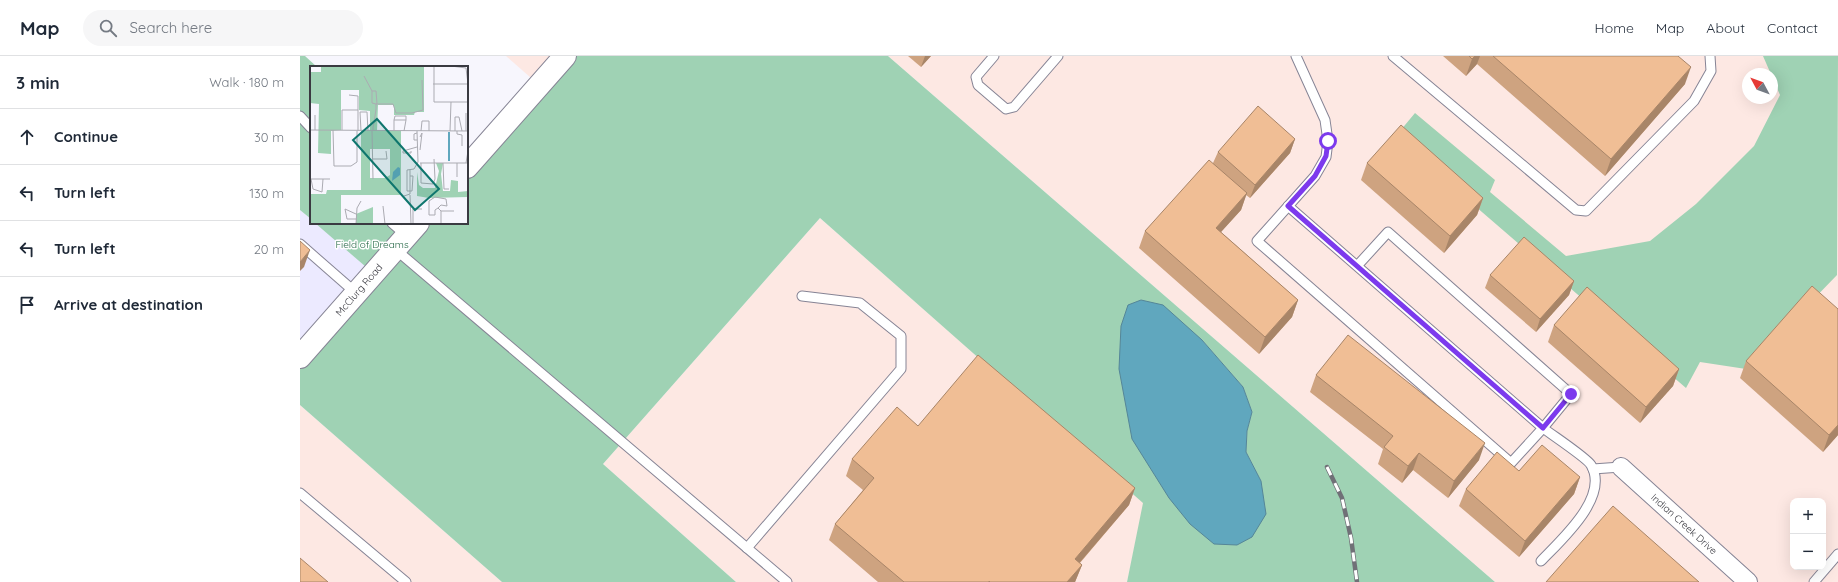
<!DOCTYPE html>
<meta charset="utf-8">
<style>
:root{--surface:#fff;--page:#f6f6f7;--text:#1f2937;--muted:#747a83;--line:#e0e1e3}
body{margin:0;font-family:Quicksand,sans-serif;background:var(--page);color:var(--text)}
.controls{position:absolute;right:12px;bottom:12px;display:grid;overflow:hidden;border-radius:8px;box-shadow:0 4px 16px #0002}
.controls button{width:36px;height:36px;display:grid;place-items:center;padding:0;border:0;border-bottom:1px solid var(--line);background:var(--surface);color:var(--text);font:20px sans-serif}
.compass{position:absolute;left:1442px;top:12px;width:36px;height:36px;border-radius:50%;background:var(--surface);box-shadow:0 4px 16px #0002;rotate:311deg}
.stop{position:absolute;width:12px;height:12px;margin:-9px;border:3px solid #7c3aed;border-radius:50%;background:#fff}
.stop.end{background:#7c3aed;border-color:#fff;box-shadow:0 1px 4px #0008}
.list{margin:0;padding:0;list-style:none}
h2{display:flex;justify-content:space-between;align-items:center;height:52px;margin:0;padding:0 16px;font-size:17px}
h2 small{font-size:13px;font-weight:400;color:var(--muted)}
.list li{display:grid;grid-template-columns:26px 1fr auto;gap:12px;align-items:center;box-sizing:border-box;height:56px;padding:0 16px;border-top:1px solid var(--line)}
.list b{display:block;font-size:15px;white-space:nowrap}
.list em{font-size:13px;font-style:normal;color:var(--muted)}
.icon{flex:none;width:22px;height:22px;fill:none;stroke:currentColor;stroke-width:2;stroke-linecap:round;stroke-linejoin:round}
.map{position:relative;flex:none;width:1538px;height:526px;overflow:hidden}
header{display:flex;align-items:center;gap:24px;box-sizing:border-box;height:56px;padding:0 20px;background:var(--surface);border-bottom:1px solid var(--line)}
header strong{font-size:19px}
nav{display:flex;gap:22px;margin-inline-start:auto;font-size:14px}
.search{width:280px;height:36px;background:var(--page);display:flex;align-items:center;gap:10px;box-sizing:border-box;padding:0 14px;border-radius:22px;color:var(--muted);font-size:15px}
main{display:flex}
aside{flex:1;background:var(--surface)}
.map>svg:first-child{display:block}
.built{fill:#eceaff}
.industrial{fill:#fde8e3;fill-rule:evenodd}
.green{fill:#9fd2b4;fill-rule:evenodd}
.water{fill:#60a7be;stroke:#558698}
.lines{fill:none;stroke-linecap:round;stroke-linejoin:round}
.service-casing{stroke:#868495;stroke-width:11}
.minor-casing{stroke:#868495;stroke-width:20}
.tertiary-casing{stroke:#868495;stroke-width:24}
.service{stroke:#fff;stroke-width:9}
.minor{stroke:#fff;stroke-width:18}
.tertiary{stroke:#fff;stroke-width:22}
.rail-casing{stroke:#707077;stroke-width:4.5}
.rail{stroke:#fff;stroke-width:3;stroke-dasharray:9;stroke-linecap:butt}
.wall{fill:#cea380}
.shaded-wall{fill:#a88568}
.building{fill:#f0be95;stroke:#a88568}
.route{stroke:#7c3aed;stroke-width:5}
.labels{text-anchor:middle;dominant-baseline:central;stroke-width:3;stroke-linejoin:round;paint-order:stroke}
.park-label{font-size:10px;fill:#236644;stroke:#fff}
.street-label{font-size:10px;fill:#3a3a41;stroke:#fff}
.inset-river{fill:none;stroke:#60a7be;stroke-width:2}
.inset-road{fill:none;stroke:#ababb2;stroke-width:1}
.view{fill:#0f766e;fill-opacity:0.15;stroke:#0f766e;stroke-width:2}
.inset-edge{fill:none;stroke:#3a3a41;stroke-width:2}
</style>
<header>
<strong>Map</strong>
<div class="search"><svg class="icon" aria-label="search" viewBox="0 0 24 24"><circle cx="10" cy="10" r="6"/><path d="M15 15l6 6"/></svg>Search here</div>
<nav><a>Home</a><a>Map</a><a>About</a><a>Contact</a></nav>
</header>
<main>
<aside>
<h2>3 min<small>Walk · 180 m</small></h2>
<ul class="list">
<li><svg class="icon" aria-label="ahead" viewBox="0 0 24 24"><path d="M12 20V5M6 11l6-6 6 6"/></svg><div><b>Continue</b></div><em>30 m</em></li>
<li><svg class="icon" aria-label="left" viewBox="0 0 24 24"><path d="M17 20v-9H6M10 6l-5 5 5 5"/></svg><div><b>Turn left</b></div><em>130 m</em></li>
<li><svg class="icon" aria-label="left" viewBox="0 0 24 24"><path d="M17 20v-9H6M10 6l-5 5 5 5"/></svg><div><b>Turn left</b></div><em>20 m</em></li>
<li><svg class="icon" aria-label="arrive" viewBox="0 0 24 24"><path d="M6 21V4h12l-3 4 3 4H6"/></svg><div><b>Arrive at destination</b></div></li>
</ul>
</aside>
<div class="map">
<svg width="1538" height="526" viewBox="0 0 1538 526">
<rect width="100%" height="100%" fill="#f7f6fd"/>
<path class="built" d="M 0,154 L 11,163 L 11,167 L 15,167 L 74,217 L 0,301 Z"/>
<g class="industrial">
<path d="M 206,0 L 265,0 L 239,29 Z"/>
<path d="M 588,0 L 1538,0 L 1538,526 L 1195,526 ZM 1448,18 L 1472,18 L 1472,42 L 1448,42 ZM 1493,445 L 1523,445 L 1523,511 L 1493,511 Z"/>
<path d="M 520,162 L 844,447 L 827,526 L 436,526 L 303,408 Z"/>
<path d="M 0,349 L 202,526 L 0,526 Z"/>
</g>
<g class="green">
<path d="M 0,0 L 5,0 L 17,11 L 11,11 L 11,163 L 0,154 Z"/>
<path d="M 265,0 L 588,0 L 1195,526 L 827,526 L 843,447 L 520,162 L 303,408 L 436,526 L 202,526 L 0,349 L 0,301 L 73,217 L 15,167 L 167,167 L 167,111 ZM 841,244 L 902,284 L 943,331 L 952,356 L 947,375 L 946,396 L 961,425 Z"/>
<path d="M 1463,0 L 1538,0 L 1537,219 L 1446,313 L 1400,306 L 1386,332 L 1095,81 L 1115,57 L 1195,124 L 1190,136 L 1266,200 L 1350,185 L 1396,148 L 1454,90 L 1480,39 Z"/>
</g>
<path class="water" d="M 841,244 L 863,249 L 902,284 L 943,331 L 952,356 L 947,375 L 946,396 L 961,425 L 966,458 L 952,481 L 937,489 L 914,488 L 890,468 L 869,442 L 832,383 L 819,313 L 821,270 L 828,249 Z"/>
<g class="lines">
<g class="service-casing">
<g id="service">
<path d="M 694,0 L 676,21 L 678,29 L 706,53 L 714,51 L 758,0"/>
<path d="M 996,0 L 1025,64 L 1028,85 L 1026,101 L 1015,120 L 957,185 L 1211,407 L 1243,372 C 1252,379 1287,402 1291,409 C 1310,441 1261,484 1241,505"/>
<path d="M 1093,0 L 1276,154 L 1286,155 L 1394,45 L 1411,15 L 1410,0"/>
<path d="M 0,60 L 11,72"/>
<path d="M 988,150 L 1243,372 L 1271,338 L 1088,176 L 1057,210"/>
<path d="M 92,167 L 107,180"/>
<path d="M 0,188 L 56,237"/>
<path d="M 95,193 L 487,526"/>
<path d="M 1293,413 L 1321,411"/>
<path d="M 0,437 L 106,526"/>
<path d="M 447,492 L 601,313 L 601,280 L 560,247 L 502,240"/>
<path d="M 1514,526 L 1538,498"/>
</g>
</g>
<g class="minor-casing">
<path id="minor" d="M 1321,411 L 1448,526"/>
</g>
<g class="tertiary-casing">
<g id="tertiary">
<path d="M 167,111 L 265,0"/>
<path d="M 0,301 L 118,167"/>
</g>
</g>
<use href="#service" class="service"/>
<use href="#minor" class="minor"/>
<use href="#tertiary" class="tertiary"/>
<g class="rail-casing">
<path id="rail" d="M 1027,411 L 1042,442 L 1051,482 L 1057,526"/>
</g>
<use href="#rail" class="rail"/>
</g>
<g class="wall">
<path d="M 608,0 L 631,0 L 621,11 Z"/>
<path d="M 1143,0 L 1378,0 L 1385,28 L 1305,120 L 1177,8 L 1166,20 Z"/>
<path d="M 995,83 L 990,97 L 950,142 L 946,139 L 941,154 L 921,176 L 998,244 L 992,261 L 959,298 L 839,192 L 845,175 L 913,107 L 918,96 Z"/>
<path d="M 1067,107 L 1183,142 L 1177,159 L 1144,197 L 1061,124 Z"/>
<path d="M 1190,219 L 1274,225 L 1269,239 L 1236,276 L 1185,232 Z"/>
<path d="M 1538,253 L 1538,379 L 1523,396 L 1440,322 L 1446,305 Z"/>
<path d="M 1254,269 L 1379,313 L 1373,330 L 1340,367 L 1248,286 Z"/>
<path d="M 1016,319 L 1179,404 L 1148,442 L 1113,414 L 1102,427 L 1078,408 L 1083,393 L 1010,336 Z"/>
<path d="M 618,370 L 835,432 L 829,449 L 780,507 L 782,509 L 775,526 L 578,526 L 529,484 L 535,468 L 563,434 L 546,420 L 552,403 Z"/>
<path d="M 1219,415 L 1280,421 L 1274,438 L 1219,501 L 1159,450 L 1166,433 Z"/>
</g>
<g class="shaded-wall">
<path d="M 625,0 L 631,0 L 621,11 Z"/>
<path d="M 1175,0 L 1180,0 L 1177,8 L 1166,20 L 1172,3 Z"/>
<path d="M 1391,11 L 1385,28 L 1305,120 L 1311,103 Z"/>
<path d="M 995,83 L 990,97 L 950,142 L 955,129 Z"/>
<path d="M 947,137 L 941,154 L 910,188 L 916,172 Z"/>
<path d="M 1183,142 L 1177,159 L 1144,197 L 1150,180 Z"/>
<path d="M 10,194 L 4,211 L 0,215 L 0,206 Z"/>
<path d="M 1274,225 L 1269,239 L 1236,276 L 1240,263 Z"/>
<path d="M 998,244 L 992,261 L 959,298 L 965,281 Z"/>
<path d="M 1379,313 L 1373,330 L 1340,367 L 1346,351 Z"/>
<path d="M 1538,369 L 1538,379 L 1523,396 L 1529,379 Z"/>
<path d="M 1185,387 L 1179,404 L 1148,442 L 1154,425 Z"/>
<path d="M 1119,397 L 1113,414 L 1102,427 L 1108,410 Z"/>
<path d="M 1280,421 L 1274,438 L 1219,501 L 1225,485 Z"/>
<path d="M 835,432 L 829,449 L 769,519 L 775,503 Z"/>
<path d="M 782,509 L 775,526 L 767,526 Z"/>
</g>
<g class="building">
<path d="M 1169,0 L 1175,0 L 1172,3 Z"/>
<path d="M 1193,0 L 1378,0 L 1391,11 L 1311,103 Z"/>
<path d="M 958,50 L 995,83 L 955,129 L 918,96 Z"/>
<path d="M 1101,69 L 1183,142 L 1150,180 L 1067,107 Z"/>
<path d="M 909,104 L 947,137 L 916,172 L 998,244 L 965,281 L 845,175 Z"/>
<path d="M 1224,181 L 1274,225 L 1240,263 L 1190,219 Z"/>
<path d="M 0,185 L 10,194 L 0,206 Z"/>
<path d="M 1512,230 L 1538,253 L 1538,369 L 1529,379 L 1446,305 Z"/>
<path d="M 1287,231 L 1379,313 L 1346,351 L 1254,269 Z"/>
<path d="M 1048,279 L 1185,387 L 1154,425 L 1119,397 L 1108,410 L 1084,391 L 1093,380 L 1016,319 Z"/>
<path d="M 678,299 L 835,432 L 775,503 L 782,509 L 767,526 L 690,526 L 689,525 L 689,526 L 604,526 L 535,468 L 574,422 L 552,403 L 597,351 L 618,370 Z"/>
<path d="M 1242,389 L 1280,421 L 1225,485 L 1166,433 L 1197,396 L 1219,415 Z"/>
<path d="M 1313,450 L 1399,526 L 1246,526 Z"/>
<path d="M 0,502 L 28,526 L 0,526 Z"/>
</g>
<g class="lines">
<path class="route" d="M 1028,85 L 1026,100 L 1015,120 L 988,150 L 1243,372 L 1271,338"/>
</g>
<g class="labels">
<g class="park-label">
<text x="72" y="188">Field of Dreams</text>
</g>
<g class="street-label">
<text transform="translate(59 234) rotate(-49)">McClurg Road</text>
<text transform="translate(1384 468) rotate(42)">Indian Creek Drive</text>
</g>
</g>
<g transform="translate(10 10)">
<rect width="158" height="158" fill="#f7f6fd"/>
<path d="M 11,0 L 114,0 L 114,46 L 105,46 L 104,49 L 84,49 L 84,39 L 68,39 L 67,65 L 91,65 L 91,129 L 31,129 L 31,158 L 0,158 L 0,128 L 16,128 L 17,124 L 51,124 L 51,65 L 60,64 L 60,45 L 49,44 L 49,24 L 31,24 L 31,64 L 21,65 L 21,88 L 8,87 L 9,38 L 0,37 L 0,6 L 11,6 ZM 60,83 L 80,83 L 80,109 L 75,112 L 60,112 ZM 126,97 L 133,97 L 131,108 L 133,125 L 140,125 L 141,114 L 148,115 L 148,126 L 158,125 L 158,131 L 119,132 L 107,130 L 107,106 L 109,119 L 113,122 L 125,122 L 129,105 ZM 63,141 L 63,158 L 46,158 L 46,148 Z" fill="#9fd2b4" fill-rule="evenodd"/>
<path d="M 88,101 L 90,102 L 90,109 L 82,115 L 83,106 Z" fill="#60a7be"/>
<path class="inset-river" d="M 139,95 L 139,66"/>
<path class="inset-road" d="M 124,0 L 124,36 L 158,36M 141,0 L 156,2 L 158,18M 54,10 L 62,25M 123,18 L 158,18M 39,29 L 48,30 L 48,44M 156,47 L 156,65M 84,54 L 85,50 L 96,50 L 96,54M 0,64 L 158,65M 5,64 L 5,49M 23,64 L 24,100 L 41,100 L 47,96 L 47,65M 32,64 L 32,44 L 48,44 L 48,65M 51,65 L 50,46 L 57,46 L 58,65M 62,65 L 63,113M 63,65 L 63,61 L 64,57 L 66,43 L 66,38 L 67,38 L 66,25 L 62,25 L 62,37 L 66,38 L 83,38 L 86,47 L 102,47 L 113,44 L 112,14M 84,65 L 84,54 L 96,54 L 94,65M 111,65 L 112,55 L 119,55 L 119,65M 140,65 L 141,36M 145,65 L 145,51 L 149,51 L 152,65M 147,65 L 147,68 L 152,69 L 152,80M 107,67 L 104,68 L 104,74 L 107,74M 110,71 L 112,67 L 110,84M 101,85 L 101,87 L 93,87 L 93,85 L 107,81M 62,93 L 77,93 L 76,85M 110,97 L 158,97M 111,97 L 111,117 L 123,118 L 125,113 L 124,93M 133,97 L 134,123 L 139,123M 147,97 L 147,111M 156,97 L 158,85M 0,113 L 20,113M 1,113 L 3,123 L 12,126 L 13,113M 100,125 L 100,104M 100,125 L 102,125 L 103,110 L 100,110M 100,129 L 101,158M 94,130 L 100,128 L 100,125 L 97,125 L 97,104 L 104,103 L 108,96 L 107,65M 73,140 L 75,158M 128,142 L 125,144 L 125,149 L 119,149 L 119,135 L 125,131 L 136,133 L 137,140 L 131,139 L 128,142 L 131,145M 46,148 L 35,143 L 37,153 L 46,153M 46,158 L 47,142 L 51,135M 103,158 L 103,143 L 112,143M 131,158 L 131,145 L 144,145"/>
<path class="view" d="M 67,53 L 129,123 L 105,144 L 43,74 Z"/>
<rect width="158" height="158" class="inset-edge"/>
</g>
</svg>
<div class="controls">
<button>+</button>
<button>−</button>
</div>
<svg class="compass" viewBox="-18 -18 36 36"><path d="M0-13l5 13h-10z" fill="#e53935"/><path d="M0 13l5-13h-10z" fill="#747a83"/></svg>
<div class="stop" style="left:1028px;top:85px"></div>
<div class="stop end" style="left:1271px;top:338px"></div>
</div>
</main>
